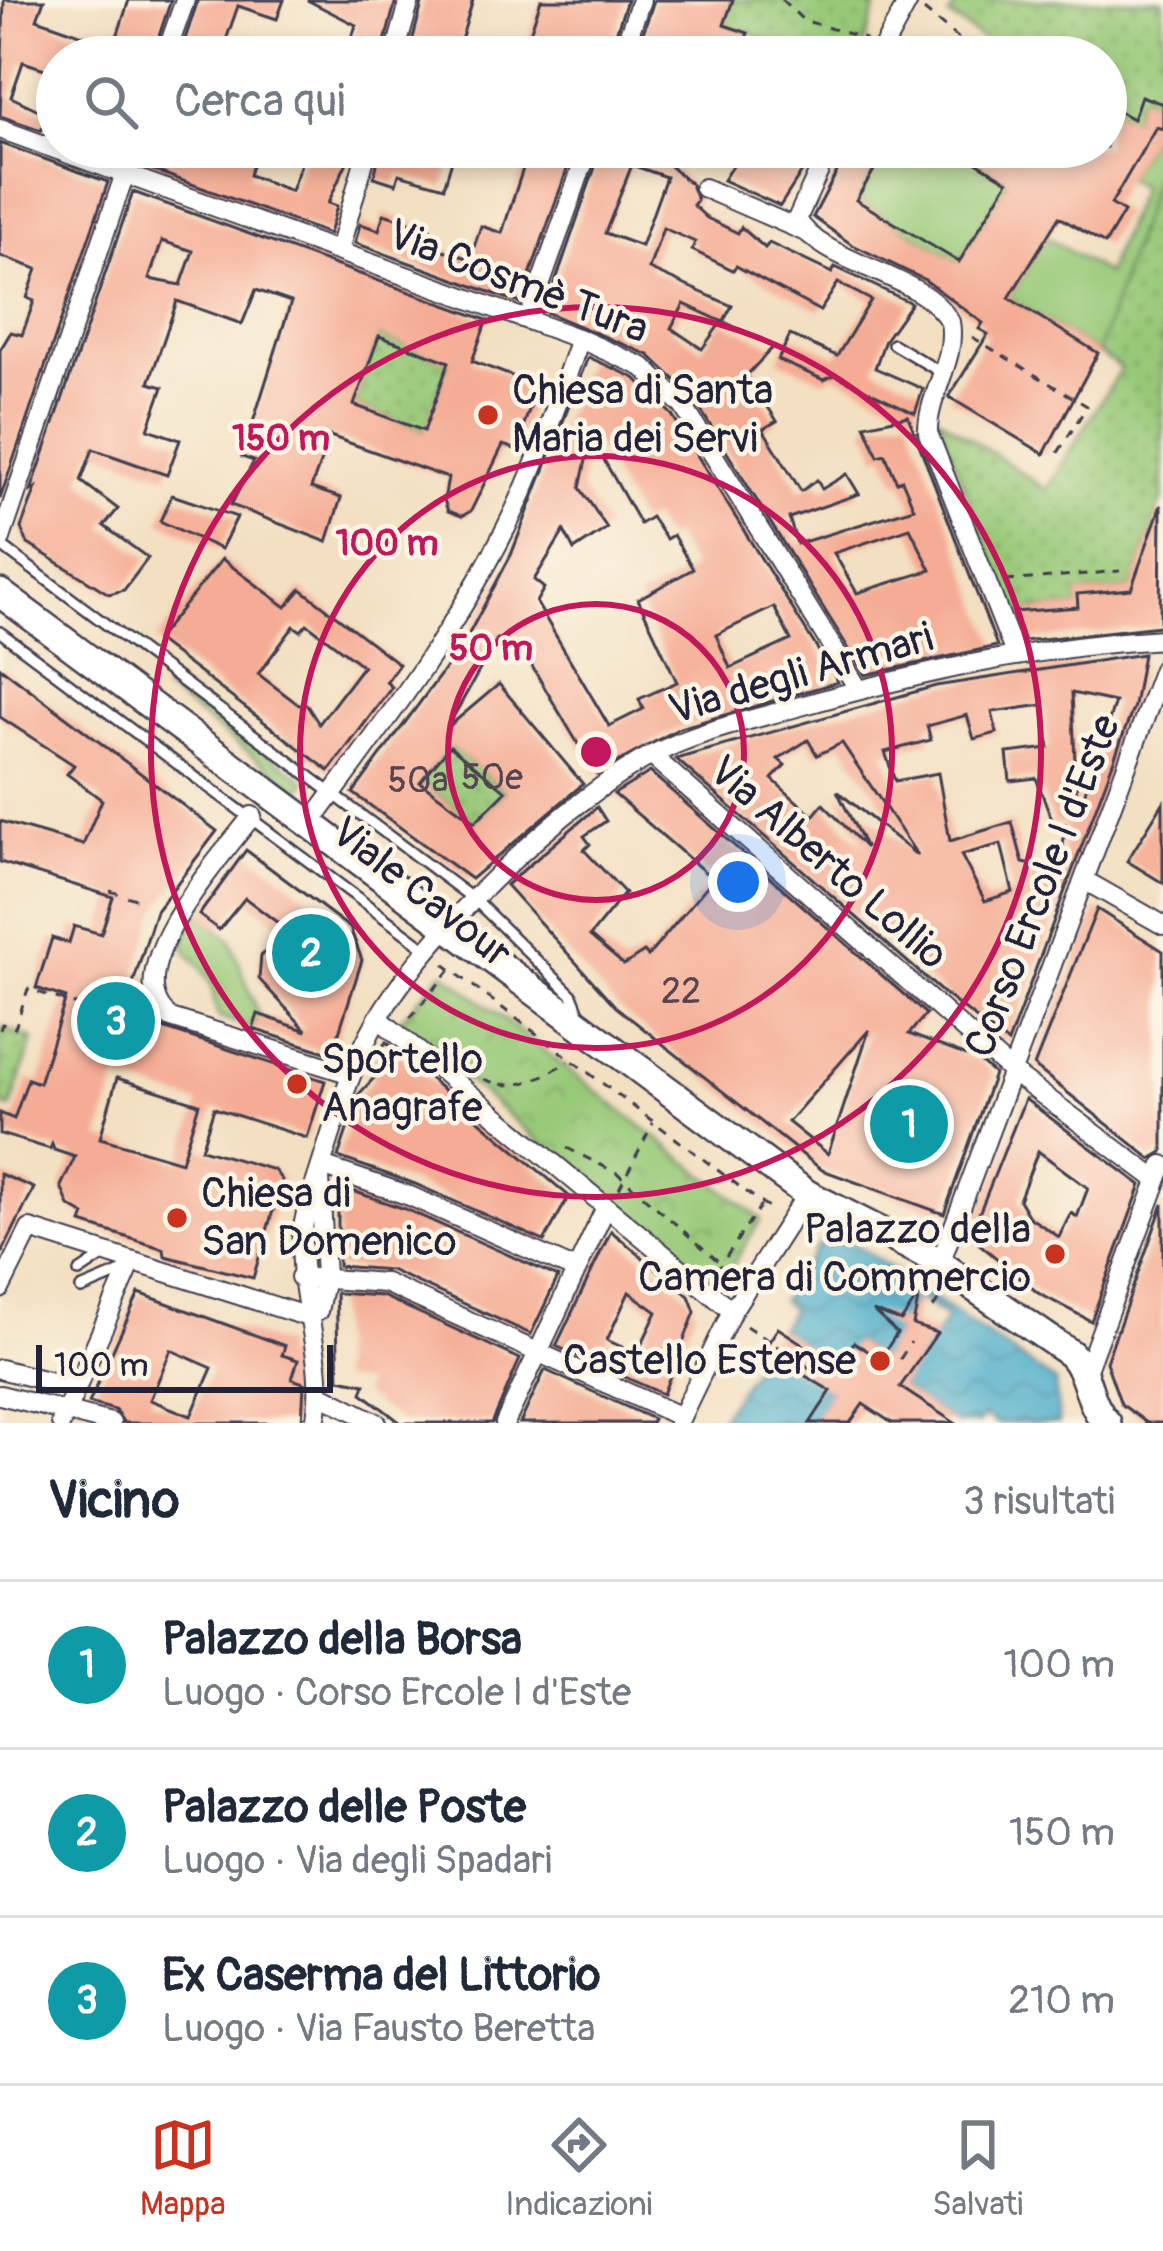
<!DOCTYPE html>
<html lang="it">
<meta charset="utf-8">
<style>
:root{--surface:#fff;--page:#f2f2f3;--text:#1f2937;--muted:#747a83;--line:#e0e1e3;--accent:#c8321e}
body{margin:0;font-family:Pangolin,sans-serif;background:var(--page);color:var(--text)}
.scale{position:absolute;left:36px;bottom:30px;width:297px;box-sizing:border-box;padding-left:12px;border:6px solid #22223b;border-top:0;font-size:33px;line-height:42px;white-space:nowrap;color:#22223b;-webkit-text-stroke:9px #fcf5e5;paint-order:stroke}
.you{position:absolute;left:738px;top:882px;width:42px;height:42px;margin:-30px;border:9px solid #fff;border-radius:50%;background:#1a73e8;box-shadow:0 0 0 18px #1a73e833}
.badge{display:grid;place-items:center;width:78px;height:78px;border-radius:50%;background:var(--accent);color:#fff;font-size:39px;font-weight:700}
.pin{position:absolute;translate:-50% -50%;border:6px solid #fff;box-shadow:0 3px 12px #0006}
.list{margin:0;padding:0;list-style:none}
h2{display:flex;justify-content:space-between;align-items:center;height:156px;margin:0;padding:0 48px;font-size:51px}
h2 small{font-size:39px;font-weight:400;color:var(--muted)}
.list li{display:grid;grid-template-columns:78px 1fr auto;gap:36px;align-items:center;box-sizing:border-box;height:168px;padding:0 48px;border-top:3px solid var(--line)}
.list b{display:block;font-size:45px;white-space:nowrap}
.list p{margin:0;font-size:39px;white-space:nowrap;color:var(--muted)}
.list em{font-size:39px;font-style:normal;color:var(--muted)}
.icon{flex:none;width:66px;height:66px;fill:none;stroke:currentColor;stroke-width:2;stroke-linecap:round;stroke-linejoin:round}
.map{position:relative;flex:none;width:1163px;height:1423px;overflow:hidden}
.search{position:absolute;background:var(--surface);box-shadow:0 6px 18px #0003;left:36px;right:36px;top:36px;height:132px;display:flex;align-items:center;gap:30px;box-sizing:border-box;padding:0 42px;border-radius:66px;color:var(--muted);font-size:45px}
.sheet{height:660px;background:var(--surface)}
nav{display:flex;justify-content:space-around;align-items:center;box-sizing:border-box;height:168px;border-top:3px solid var(--line);background:var(--surface);font-size:33px;color:var(--muted)}
nav a{display:grid;justify-items:center;gap:6px}
nav .on{color:var(--accent)}
.map>svg:first-child{display:block}
.grass{fill:#98c978;stroke:#5d765a;stroke-width:3}
.park{fill:url(#park-crowns);stroke:#5d765a;stroke-width:3}
.garden{fill:url(#garden-dots);stroke:#5d765a;stroke-width:3}
.water{fill:url(#water-waves);stroke:#366883;stroke-width:3;fill-rule:evenodd}
.building{fill:#f5ac94;fill-rule:evenodd}
.lines{fill:none;stroke-linecap:round;stroke-linejoin:round}
.lane-casing{stroke:#413e4f;stroke-width:14}
.street-casing{stroke:#413e4f;stroke-width:22}
.secondary-casing{stroke:#413e4f;stroke-width:32}
.path{stroke:#413e4f;stroke-width:3;stroke-dasharray:9 9;stroke-linecap:butt}
.lane{stroke:#fff;stroke-width:9}
.street{stroke:#fff;stroke-width:18}
.secondary{stroke:#fff;stroke-width:27}
.ring{fill:none;stroke:#c2185b;stroke-width:6}
.poi-dot{fill:#c8321e;stroke:#fcf5e5;stroke-width:4.5}
.labels{text-anchor:middle;dominant-baseline:central;stroke-width:9;stroke-linejoin:round;paint-order:stroke}
.number-label{font-size:36px;fill:#574451}
.street-label{font-size:42px;fill:#22223b;stroke:#fcf5e5}
.poi-label{font-size:42px;fill:#22223b;stroke:#fcf5e5;text-anchor:start}
.centre{fill:#c2185b;stroke:#fcf5e5;stroke-width:6}
.ring-label{font-size:36px;text-anchor:middle;font-weight:bold;fill:#c2185b;stroke:#fcf5e5;stroke-width:9;stroke-linejoin:round;paint-order:stroke}
</style>
<div class="map">
<svg width="1163" height="1423" viewBox="0 0 1163 1423">
<defs>
<pattern id="park-crowns" width="20" height="18" patternUnits="userSpaceOnUse" patternTransform="scale(3)"><rect width="20" height="18" fill="#98c978"/><path d="M2 6a3 3 0 1 1 6 0M12 15a3 3 0 1 1 6 0" fill="none" stroke="#83ac69"/></pattern>
<pattern id="garden-dots" width="8" height="8" patternUnits="userSpaceOnUse" patternTransform="scale(3)"><rect width="8" height="8" fill="#98c978"/><path d="M2 2h.1M6 6h.1" fill="none" stroke="#83ac69" stroke-width="1.8" stroke-linecap="round"/></pattern>
<pattern id="water-waves" width="16" height="10" patternUnits="userSpaceOnUse" patternTransform="scale(3)"><rect width="16" height="10" fill="#4badcb"/><path d="M0 5q4-4 8 0t8 0" fill="none" stroke="#3e8ca6"/></pattern>
</defs>
<rect width="100%" height="100%" fill="#fcf5e5"/>
<filter id="ink" filterUnits="userSpaceOnUse"><feTurbulence type="fractalNoise" baseFrequency=".00833" numOctaves="2"/><feDisplacementMap in="SourceGraphic" scale="24" xChannelSelector="R" yChannelSelector="G"/><feConvolveMatrix kernelMatrix="1 2 1 2 8 2 1 2 1" color-interpolation-filters="sRGB"/></filter>
<filter id="wash" filterUnits="userSpaceOnUse"><feTurbulence type="fractalNoise" baseFrequency=".004" numOctaves="4" result="noise"/><feDisplacementMap in="SourceGraphic" scale="48" xChannelSelector="R" yChannelSelector="G"/><feGaussianBlur stdDeviation="2.7" result="paint"/><feColorMatrix in="noise" values="0 0 0 0 0 0 0 0 0 0 0 0 0 0 0 0 0 1.4 0 .05"/><feComposite in="paint" operator="in"/></filter>
<g filter="url(#wash)">
<rect width="100%" height="100%" fill="#f3dfc1"/>
<g class="grass">
<path d="M 1133,119 L 1163,129 L 1163,151 L 1098,353 L 1009,298 L 1046,237 L 1106,274 L 1141,186 L 1126,179 L 1153,132 Z"/>
<path d="M 888,147 L 951,147 L 1008,181 L 959,262 L 856,200 Z"/>
<path d="M 170,681 L 306,781 L 300,790 L 164,690 Z"/>
<path d="M 199,915 L 230,939 L 258,1014 L 253,1028 L 219,1017 C 212,1005 216,992 209,980 C 191,946 169,957 199,915 Z"/>
</g>
<path class="park" d="M 443,972 L 761,1219 L 717,1290 L 398,1023 Z"/>
<g class="garden">
<path d="M 733,0 L 850,0 L 876,8 L 860,57 L 817,57 L 724,25 Z"/>
<path d="M 959,0 L 1163,0 L 1163,104 L 1141,96 L 1133,119 L 1106,104 L 1106,57 L 1008,57 L 949,16 Z"/>
<path d="M 1163,151 L 1163,498 L 1131,589 L 1078,594 L 1078,607 L 1012,612 L 937,416 L 1047,490 L 1121,368 L 1098,353 Z"/>
<path d="M 379,336 L 449,362 L 424,431 L 354,405 Z"/>
<path d="M 450,746 L 505,791 L 475,822 L 420,782 Z"/>
<path d="M 0,1027 L 33,1039 L 11,1108 L 0,1105 Z"/>
</g>
<path class="water" d="M 848,1239 L 1055,1382 L 1059,1423 L 995,1423 L 985,1416 L 979,1423 L 955,1423 L 900,1387 L 913,1368 L 887,1350 L 879,1359 L 855,1343 L 838,1367 L 812,1379 L 831,1391 L 810,1423 L 717,1423 L 792,1309 L 781,1301 L 818,1245 ZM 917,1298 L 947,1318 L 924,1351 L 894,1330 Z"/>
<g id="blocks">
<g class="building">
<path d="M 4,0 L 44,0 L 37,19 L 114,46 L 129,0 L 171,0 L 152,57 L 57,57 L 57,73 L 23,62 L 11,97 L 47,114 L 41,130 L 0,116 Z"/>
<path d="M 198,0 L 284,0 L 277,19 L 238,6 L 220,57 L 179,57 Z"/>
<path d="M 307,0 L 396,0 L 381,57 L 346,57 L 356,25 Z"/>
<path d="M 423,0 L 473,0 L 456,57 L 408,57 Z"/>
<path d="M 541,0 L 627,0 L 608,57 L 570,57 L 572,52 L 543,43 L 538,57 L 522,57 Z"/>
<path d="M 654,0 L 733,0 L 724,25 L 748,33 L 739,57 L 635,57 Z"/>
<path d="M 1141,96 L 1163,104 L 1163,129 L 1156,127 L 1111,204 L 1124,212 L 1105,244 L 1059,217 L 1009,298 L 1098,353 L 1044,454 L 949,397 L 988,334 L 979,329 L 983,323 L 925,280 L 851,244 L 813,217 L 850,147 L 888,147 L 856,200 L 959,262 L 1008,181 L 951,147 L 1106,147 L 1106,104 L 1133,119 Z"/>
<path d="M 0,143 L 108,182 L 0,499 L 0,350 L 11,332 L 22,335 L 34,301 L 27,298 L 37,269 L 0,256 Z"/>
<path d="M 147,147 L 248,147 L 257,151 L 249,175 L 291,191 L 307,147 L 354,147 L 328,203 L 337,206 L 329,234 L 142,166 Z"/>
<path d="M 381,147 L 456,147 L 444,187 L 399,174 L 396,184 L 374,177 Z"/>
<path d="M 530,147 L 575,147 L 520,303 L 355,243 L 360,224 L 379,230 L 384,214 L 430,229 L 426,244 L 470,259 L 481,226 L 502,233 Z"/>
<path d="M 602,147 L 663,147 L 657,155 L 691,184 L 697,200 L 693,205 L 707,218 L 738,233 L 741,227 L 765,248 L 769,243 L 832,273 L 835,267 L 911,303 L 885,340 L 875,368 L 923,389 L 915,413 L 835,375 L 824,380 L 778,360 L 790,335 L 837,356 L 871,300 L 838,283 L 820,311 L 736,266 L 733,270 L 692,250 L 695,242 L 663,228 L 649,269 L 732,306 L 723,322 L 684,304 L 671,328 L 702,349 L 722,321 L 774,346 L 747,375 L 777,421 L 763,429 L 801,491 L 817,480 L 822,489 L 847,474 L 859,494 L 789,518 L 797,544 L 914,508 L 902,480 L 897,482 L 885,454 L 878,456 L 865,425 L 908,416 L 997,646 L 865,675 L 692,396 L 649,355 L 545,312 ZM 632,165 L 666,177 L 641,246 L 605,233 ZM 910,528 L 931,570 L 857,593 L 834,553 Z"/>
<path d="M 769,147 L 792,147 L 810,159 L 780,206 L 723,180 L 741,152 L 758,164 Z"/>
<path d="M 133,192 L 487,320 L 472,361 L 538,386 L 515,449 L 503,445 L 471,511 L 462,516 L 448,511 L 444,500 L 448,478 L 330,436 L 311,488 L 341,498 L 327,542 L 231,505 L 254,461 L 242,457 L 291,302 L 256,290 L 242,324 L 177,301 L 149,383 L 163,387 L 148,429 L 180,440 L 167,475 L 93,449 L 81,481 L 118,509 L 104,526 L 148,558 L 124,590 L 109,594 L 28,544 L 21,528 L 36,488 L 31,491 ZM 162,241 L 193,251 L 181,285 L 149,279 ZM 379,336 L 449,362 L 424,431 L 354,405 Z"/>
<path d="M 588,357 L 635,378 L 672,415 L 838,682 L 680,728 L 596,774 L 524,653 L 497,639 L 447,728 L 499,684 L 583,784 L 471,879 L 353,793 L 464,643 L 511,555 ZM 591,437 L 640,524 L 651,517 L 666,539 L 673,535 L 693,569 L 638,599 L 677,682 L 639,699 L 643,709 L 609,726 L 536,602 L 544,588 L 534,580 L 564,531 L 574,550 L 607,528 L 580,488 ZM 774,607 L 791,640 L 730,668 L 716,635 ZM 450,746 L 506,791 L 475,822 L 420,782 Z"/>
<path d="M 172,495 L 237,517 L 221,549 L 160,521 Z"/>
<path d="M 1161,505 L 1160,626 L 1024,641 L 1013,612 L 1078,607 L 1077,594 L 1131,589 Z"/>
<path d="M 222,559 L 286,607 L 301,589 L 399,664 L 386,682 L 392,687 L 329,771 L 156,640 ZM 307,624 L 363,666 L 319,724 L 306,704 L 299,705 L 258,674 L 294,626 L 301,631 Z"/>
<path d="M 1143,654 L 1134,706 L 1008,1043 L 943,993 L 676,759 L 936,686 ZM 1072,693 L 1115,702 L 1077,816 L 1077,808 ZM 1043,705 L 1049,748 L 1007,753 L 1010,781 L 1036,778 L 1054,825 L 1065,824 L 1061,871 L 1023,863 L 1012,822 L 950,841 L 938,773 L 895,781 L 885,752 L 931,740 L 927,726 L 967,715 L 974,739 L 997,733 L 992,712 ZM 808,740 L 817,755 L 842,743 L 918,856 L 837,791 L 866,848 L 823,804 L 813,816 L 772,779 L 785,765 L 778,759 ZM 1001,844 L 1013,892 L 985,901 L 961,855 Z"/>
<path d="M 0,667 L 217,831 L 156,911 L 123,1015 L 325,1081 L 307,1138 L 214,1108 L 201,1149 L 274,1170 L 282,1180 L 253,1278 L 165,1256 L 164,1249 L 82,1223 L 85,1215 L 69,1206 L 61,1186 L 75,1157 L 54,1150 L 52,1144 L 50,1149 L 0,1134 L 0,1113 L 14,1119 L 28,1079 L 39,1083 L 66,998 L 36,988 L 52,938 L 69,943 L 74,926 L 101,934 L 113,897 L 0,862 L 0,821 L 83,845 L 102,800 L 67,774 L 74,765 L 0,717 ZM 117,1078 L 199,1104 L 181,1162 L 100,1138 Z"/>
<path d="M 650,772 L 926,1014 L 909,1034 L 978,1060 L 994,1074 L 944,1214 L 822,1170 L 616,1007 L 506,885 L 597,807 L 606,821 L 584,836 L 590,844 L 584,850 L 625,893 L 590,936 L 624,965 L 644,952 L 648,956 L 713,879 L 614,794 ZM 869,1030 L 828,1154 L 788,1122 Z"/>
<path d="M 1163,803 L 1163,883 L 1127,861 Z"/>
<path d="M 246,850 L 350,928 L 362,960 L 332,1054 L 253,1029 L 258,1014 L 307,1031 L 259,979 L 261,956 L 275,943 L 272,934 L 286,929 L 245,898 L 219,930 L 199,915 Z"/>
<path d="M 1097,909 L 1163,951 L 1163,1152 L 1151,1159 L 1034,1066 Z"/>
<path d="M 386,1042 L 569,1196 L 544,1241 L 415,1184 L 338,1157 L 359,1094 L 374,1078 L 368,1068 Z"/>
<path d="M 1025,1099 L 1141,1185 L 1091,1321 L 1038,1293 L 970,1236 ZM 1038,1151 L 1088,1188 L 1077,1217 L 1071,1213 L 1059,1237 L 1029,1217 L 1019,1200 Z"/>
<path d="M 0,1174 L 34,1188 L 2,1253 L 0,1253 Z"/>
<path d="M 338,1186 L 405,1209 L 558,1277 L 531,1334 L 390,1270 L 338,1266 Z"/>
<path d="M 1163,1204 L 1163,1423 L 1147,1423 L 1121,1404 L 1106,1362 Z"/>
<path d="M 611,1231 L 689,1296 L 695,1312 L 663,1394 L 556,1346 ZM 629,1292 L 657,1312 L 637,1354 L 607,1340 Z"/>
<path d="M 139,1293 L 285,1346 L 282,1355 L 298,1360 L 292,1379 L 304,1383 L 302,1423 L 124,1423 L 115,1410 L 89,1403 ZM 171,1350 L 212,1368 L 191,1416 L 150,1400 Z"/>
<path d="M 336,1293 L 382,1296 L 520,1359 L 492,1423 L 401,1423 L 362,1393 L 365,1384 L 339,1379 Z"/>
<path d="M 919,1295 L 913,1325 L 937,1333 L 900,1387 L 955,1423 L 892,1423 L 863,1404 L 850,1423 L 810,1423 L 831,1391 L 763,1351 L 778,1328 L 838,1367 L 854,1342 L 880,1359 L 897,1333 L 873,1311 L 901,1321 Z"/>
<path d="M 545,1370 L 653,1419 L 651,1423 L 520,1423 Z"/>
</g>
</g>
</g>
<g filter="url(#ink)">
<use href="#blocks" fill-opacity="0" stroke="#413e4f" stroke-width="3"/>
<g class="lines">
<g class="lane-casing">
<g id="lane">
<path d="M 893,344 L 942,373"/>
<path d="M 0,545 L 476,901 L 572,995 L 580,1015"/>
<path d="M 0,632 L 429,951"/>
<path d="M 79,1272 L 106,1254"/>
<path d="M 81,1289 L 126,1270"/>
</g>
</g>
<g class="street-casing">
<g id="street">
<path d="M 165,57 L 185,0"/>
<path d="M 394,57 L 410,0"/>
<path d="M 621,57 L 641,0"/>
<path d="M 878,57 L 909,0"/>
<path d="M 0,129 L 580,339 L 643,367 L 683,406 L 859,690"/>
<path d="M 830,147 L 797,219 C 823,266 922,272 950,322 C 957,360 927,395 928,433 L 1015,654"/>
<path d="M 704,188 L 808,233"/>
<path d="M 339,250 L 368,147"/>
<path d="M 528,320 L 589,147"/>
<path d="M 0,541 L 134,147"/>
<path d="M 651,755 L 1012,1072 L 1157,1180"/>
<path d="M 252,816 C 224,854 111,976 171,1018 L 351,1074"/>
<path d="M 310,824 C 381,728 453,634 507,526 C 537,467 557,402 580,339"/>
<path d="M 1084,880 L 1163,925"/>
<path d="M 378,1018 L 732,1311"/>
<path d="M 322,1166 L 410,1196 L 576,1270"/>
<path d="M 940,1263 L 1163,669"/>
<path d="M 300,1277 L 385,1283 L 681,1417"/>
<path d="M 0,1289 L 30,1229 L 305,1316"/>
<path d="M 305,1316 L 318,1311 L 325,1278 L 320,1177"/>
<path d="M 0,1369 L 75,1388"/>
<path d="M 1085,1375 L 1163,1165"/>
<path d="M 320,1394 L 377,1423"/>
<path d="M 0,1395 L 111,1423"/>
<path d="M 61,1423 L 132,1262"/>
<path d="M 315,1423 C 331,1348 283,1275 310,1199 C 331,1139 345,1076 377,1020 C 427,934 562,803 650,756 C 695,732 747,721 797,707 C 918,673 1037,646 1163,639"/>
<path d="M 505,1423 L 606,1207"/>
<path d="M 678,1423 L 732,1311 L 807,1194"/>
</g>
</g>
<g class="secondary-casing">
<path id="secondary" d="M 0,593 L 807,1194 L 927,1255 L 1071,1354 C 1090,1375 1087,1403 1107,1423"/>
</g>
<g class="path">
<path d="M 782,0 L 803,20 L 866,39"/>
<path d="M 924,10 L 958,38 L 966,57"/>
<path d="M 972,337 L 1087,406 L 1054,459"/>
<path d="M 1006,581 L 1120,571"/>
<path d="M 110,891 L 139,900"/>
<path d="M 444,964 L 772,1211"/>
<path d="M 123,1015 L 140,1012"/>
<path d="M 410,1018 L 450,970"/>
<path d="M 0,1030 L 2,1024 L 15,1028 L 28,989 L 78,1005"/>
<path d="M 484,1079 C 517,1094 539,1077 569,1062"/>
<path d="M 567,1148 L 617,1173 L 734,1275"/>
<path d="M 619,1189 L 653,1123"/>
<path d="M 716,1272 L 761,1205"/>
<path d="M 933,1308 L 942,1295"/>
<path d="M 746,1326 L 778,1347"/>
<path d="M 900,1359 L 911,1342"/>
<path d="M 802,1363 L 816,1372"/>
</g>
<use href="#lane" class="lane"/>
<use href="#street" class="street"/>
<use href="#secondary" class="secondary"/>
</g>
</g>
<g class="ring">
<circle cx="596" cy="752" r="148"/>
<circle cx="596" cy="752" r="296"/>
<circle cx="596" cy="752" r="445"/>
</g>
<g class="poi-dot">
<circle cx="488" cy="415" r="12"/>
<circle cx="297" cy="1084" r="12"/>
<circle cx="177" cy="1218" r="12"/>
<circle cx="1055" cy="1254" r="12"/>
<circle cx="880" cy="1361" r="12"/>
</g>
<g class="labels">
<g class="number-label">
<text x="492" y="777">50e</text>
<text x="418" y="780">50a</text>
<text x="681" y="991">22</text>
</g>
<g class="street-label">
<text transform="translate(518 282) rotate(21)">Via Cosmè Tura</text>
<text transform="translate(801 674) rotate(-16)">Via degli Armari</text>
<text transform="translate(828 863) rotate(41)">Via Alberto Lollio</text>
<text transform="translate(1043 886) rotate(-69)">Corso Ercole I d'Este</text>
<text transform="translate(421 893) rotate(38)">Viale Cavour</text>
</g>
<g class="poi-label">
<text x="512" y="391">Chiesa di Santa<tspan x="512" dy="48">Maria dei Servi</tspan></text>
<text x="321" y="1060">Sportello<tspan x="321" dy="48">Anagrafe</tspan></text>
<text x="201" y="1194">Chiesa di<tspan x="201" dy="48">San Domenico</tspan></text>
<text x="1031" y="1230" text-anchor="end">Palazzo della<tspan x="1031" dy="48">Camera di Commercio</tspan></text>
<text x="856" y="1361" text-anchor="end">Castello Estense</text>
</g>
</g>
<circle cx="596" cy="752" r="18" class="centre"/>
<g class="ring-label">
<text x="281" y="450">150 m</text>
<text x="387" y="555">100 m</text>
<text x="491" y="660">50 m</text>
</g>
</svg>
<div class="scale">100 m</div>
<div class="you"></div>
<div class="pin badge" style="left:909px;top:1124px;background:#0f9aa8">1</div>
<div class="pin badge" style="left:311px;top:953px;background:#0f9aa8">2</div>
<div class="pin badge" style="left:116px;top:1021px;background:#0f9aa8">3</div>
<div class="search"><svg class="icon" aria-label="search" viewBox="0 0 24 24"><circle cx="10" cy="10" r="6"/><path d="M15 15l6 6"/></svg>Cerca qui</div>
</div>
<section class="sheet">
<h2>Vicino<small>3 risultati</small></h2>
<ul class="list">
<li><span class="badge" style="background:#0f9aa8">1</span><div><b>Palazzo della Borsa</b><p>Luogo · Corso Ercole I d'Este</p></div><em>100 m</em></li>
<li><span class="badge" style="background:#0f9aa8">2</span><div><b>Palazzo delle Poste</b><p>Luogo · Via degli Spadari</p></div><em>150 m</em></li>
<li><span class="badge" style="background:#0f9aa8">3</span><div><b>Ex Caserma del Littorio</b><p>Luogo · Via Fausto Beretta</p></div><em>210 m</em></li>
</ul>
</section>
<nav>
<a class="on"><svg class="icon" aria-label="map" viewBox="0 0 24 24"><path d="M3 6l6-2 6 2 6-2v14l-6 2-6-2-6 2zM9 4v14M15 6v14"/></svg>Mappa</a>
<a><svg class="icon" aria-label="directions" viewBox="0 0 24 24"><path d="M12 3l9 9-9 9-9-9zM9 14v-3h6M13 9l2 2-2 2"/></svg>Indicazioni</a>
<a><svg class="icon" aria-label="saved" viewBox="0 0 24 24"><path d="M7 4h10v16l-5-4-5 4z"/></svg>Salvati</a>
</nav>
